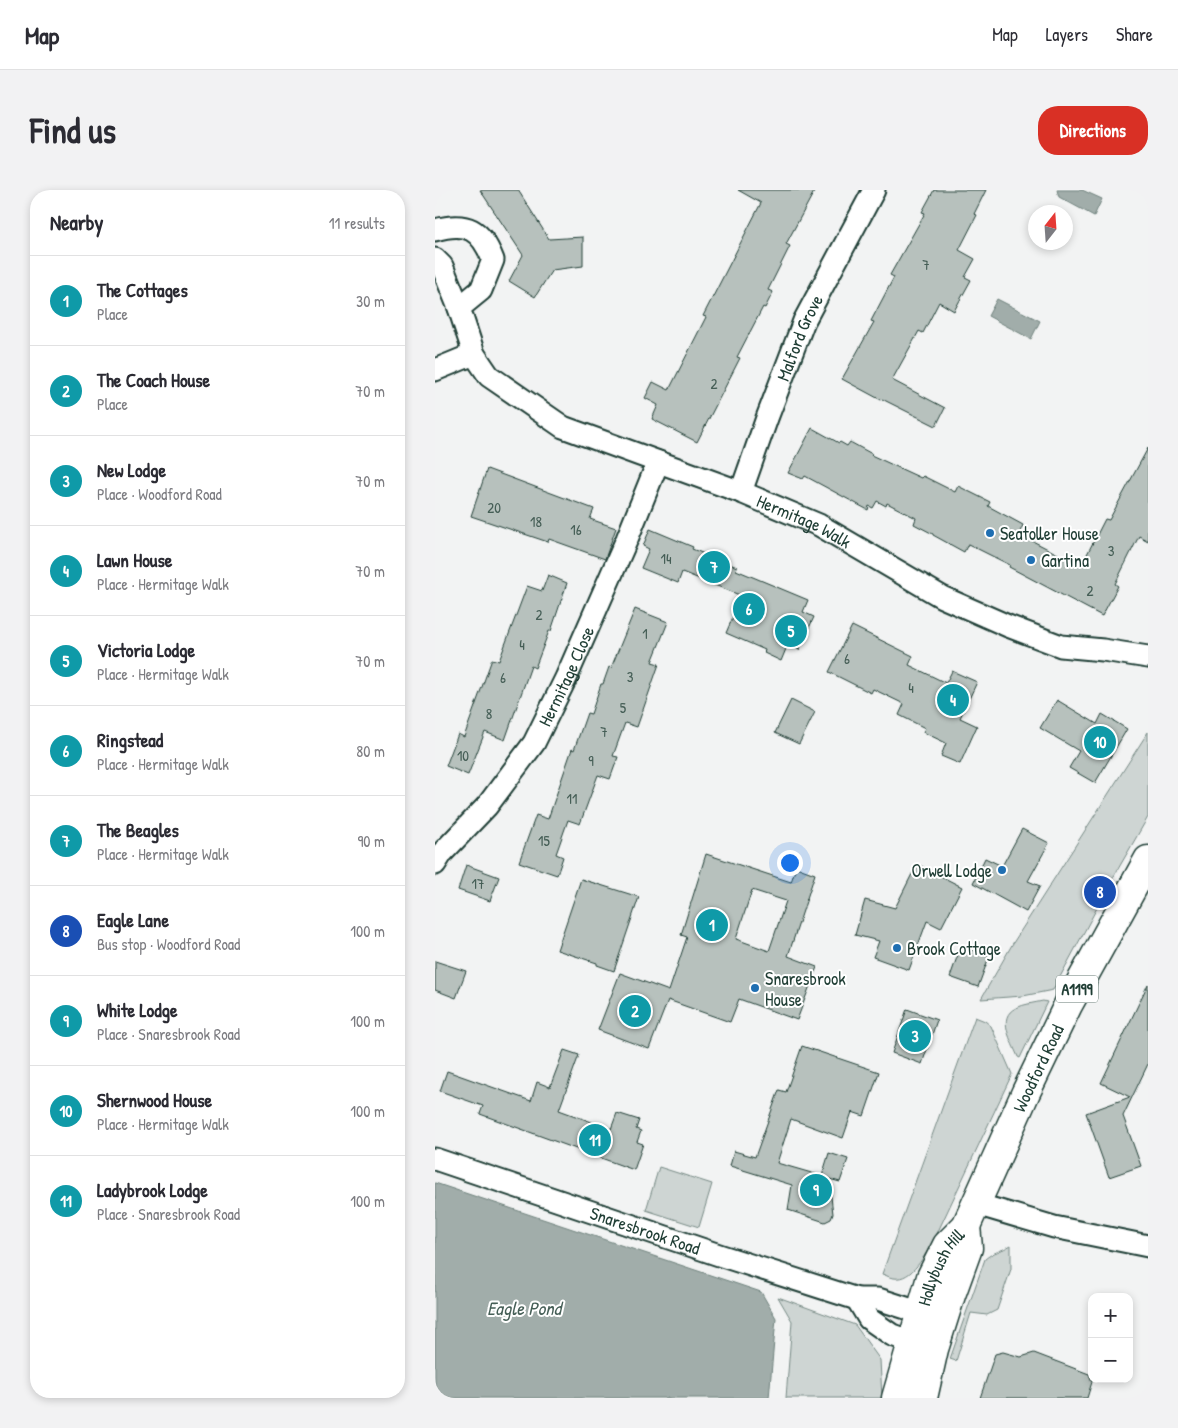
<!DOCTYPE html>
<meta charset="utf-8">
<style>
:root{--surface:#fff;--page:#f2f2f3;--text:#2b2b33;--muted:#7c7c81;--line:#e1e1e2;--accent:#d93025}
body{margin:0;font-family:"Patrick Hand",sans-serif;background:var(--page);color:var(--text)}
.controls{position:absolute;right:15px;bottom:15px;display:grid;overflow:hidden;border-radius:10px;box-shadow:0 2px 8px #0003}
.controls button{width:45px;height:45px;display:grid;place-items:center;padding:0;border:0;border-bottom:1px solid var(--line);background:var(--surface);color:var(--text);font:25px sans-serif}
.compass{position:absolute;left:593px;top:15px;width:45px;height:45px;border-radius:50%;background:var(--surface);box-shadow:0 2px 8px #0003;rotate:17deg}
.you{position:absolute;left:354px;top:672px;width:18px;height:18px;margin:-12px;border:4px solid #fff;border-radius:50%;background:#1a73e8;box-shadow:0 0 0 8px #1a73e833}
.badge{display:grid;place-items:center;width:32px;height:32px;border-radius:50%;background:var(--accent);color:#fff;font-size:16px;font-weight:700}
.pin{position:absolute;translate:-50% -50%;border:2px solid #fff;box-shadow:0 1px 5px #0006}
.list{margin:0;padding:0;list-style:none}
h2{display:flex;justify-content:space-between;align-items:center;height:65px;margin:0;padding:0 20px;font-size:21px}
h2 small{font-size:16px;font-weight:400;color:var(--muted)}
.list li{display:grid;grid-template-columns:32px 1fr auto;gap:15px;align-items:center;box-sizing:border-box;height:90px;padding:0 20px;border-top:1px solid var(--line)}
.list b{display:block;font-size:19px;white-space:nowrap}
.list p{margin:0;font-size:16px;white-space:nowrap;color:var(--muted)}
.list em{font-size:16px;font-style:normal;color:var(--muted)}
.map{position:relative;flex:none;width:713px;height:1208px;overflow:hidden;border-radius:20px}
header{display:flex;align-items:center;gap:30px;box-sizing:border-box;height:70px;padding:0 25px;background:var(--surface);border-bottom:1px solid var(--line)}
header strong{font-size:24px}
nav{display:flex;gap:28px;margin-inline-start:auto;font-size:18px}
.intro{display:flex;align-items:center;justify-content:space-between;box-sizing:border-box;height:120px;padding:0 30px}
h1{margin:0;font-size:35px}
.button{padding:12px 22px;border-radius:20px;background:var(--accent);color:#fff;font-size:18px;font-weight:700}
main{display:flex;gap:30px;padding:0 30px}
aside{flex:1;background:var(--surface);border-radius:20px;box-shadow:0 2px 8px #0003}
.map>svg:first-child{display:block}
.green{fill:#ced5d3;stroke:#768984}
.water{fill:#a1adaa;stroke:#6d807b}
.building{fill:#b7c1bd;stroke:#1f3d34;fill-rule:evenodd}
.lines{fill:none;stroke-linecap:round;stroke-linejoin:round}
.minor-casing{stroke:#1f3d34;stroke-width:25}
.major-casing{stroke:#1f3d34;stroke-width:31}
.minor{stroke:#fff;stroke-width:21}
.major{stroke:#fff;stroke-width:28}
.poi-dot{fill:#1f6fb2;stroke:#fff;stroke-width:2}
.labels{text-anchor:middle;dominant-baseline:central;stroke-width:4;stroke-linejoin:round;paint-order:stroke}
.number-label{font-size:15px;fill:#455e56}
.shield{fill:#fff;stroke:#627771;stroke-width:1}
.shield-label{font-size:16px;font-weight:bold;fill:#1f3d34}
.street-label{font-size:18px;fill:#1f3d34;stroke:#fff}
.poi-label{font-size:18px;fill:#1f3d34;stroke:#fff;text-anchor:start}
.water-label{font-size:19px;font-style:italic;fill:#465f57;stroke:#fff}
</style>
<header>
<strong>Map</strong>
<nav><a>Map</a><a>Layers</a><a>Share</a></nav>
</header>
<div class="intro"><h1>Find us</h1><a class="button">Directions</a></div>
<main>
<aside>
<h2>Nearby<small>11 results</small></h2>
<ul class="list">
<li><span class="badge" style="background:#0f9aa8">1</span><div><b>The Cottages</b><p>Place</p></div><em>30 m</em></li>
<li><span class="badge" style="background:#0f9aa8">2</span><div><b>The Coach House</b><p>Place</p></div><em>70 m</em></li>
<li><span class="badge" style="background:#0f9aa8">3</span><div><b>New Lodge</b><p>Place · Woodford Road</p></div><em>70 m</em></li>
<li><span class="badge" style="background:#0f9aa8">4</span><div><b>Lawn House</b><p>Place · Hermitage Walk</p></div><em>70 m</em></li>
<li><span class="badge" style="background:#0f9aa8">5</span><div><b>Victoria Lodge</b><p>Place · Hermitage Walk</p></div><em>70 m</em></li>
<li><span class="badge" style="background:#0f9aa8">6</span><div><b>Ringstead</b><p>Place · Hermitage Walk</p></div><em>80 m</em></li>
<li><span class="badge" style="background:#0f9aa8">7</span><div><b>The Beagles</b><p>Place · Hermitage Walk</p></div><em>90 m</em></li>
<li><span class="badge" style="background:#1a4fb4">8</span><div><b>Eagle Lane</b><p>Bus stop · Woodford Road</p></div><em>100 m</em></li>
<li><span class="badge" style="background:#0f9aa8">9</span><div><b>White Lodge</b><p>Place · Snaresbrook Road</p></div><em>100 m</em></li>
<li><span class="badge" style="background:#0f9aa8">10</span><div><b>Shernwood House</b><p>Place · Hermitage Walk</p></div><em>100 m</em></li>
<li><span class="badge" style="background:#0f9aa8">11</span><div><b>Ladybrook Lodge</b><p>Place · Snaresbrook Road</p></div><em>100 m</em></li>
</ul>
</aside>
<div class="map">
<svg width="713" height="1208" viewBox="0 0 713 1208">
<rect width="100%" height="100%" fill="#f2f3f3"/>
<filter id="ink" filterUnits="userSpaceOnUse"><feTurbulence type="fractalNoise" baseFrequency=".02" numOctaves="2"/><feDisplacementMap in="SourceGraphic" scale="10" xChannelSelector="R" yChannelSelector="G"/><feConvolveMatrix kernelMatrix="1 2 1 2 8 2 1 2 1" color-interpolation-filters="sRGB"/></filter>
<g filter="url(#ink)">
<g class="green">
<path d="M 713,542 L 713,627 L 675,693 L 665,696 L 660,705 L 664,708 L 663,716 L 618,800 L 588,806 L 546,809 L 578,753 Z"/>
<path d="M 608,811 L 612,812 L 585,868 L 583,867 C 577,852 561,827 581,818 C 589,814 599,813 608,811 Z"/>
<path d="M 540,827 L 550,831 L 556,836 L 577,884 L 498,1052 C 490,1064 477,1091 459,1088 C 455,1088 451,1085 447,1084 Z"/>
<path d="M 224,977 L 277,994 L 264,1037 L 211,1020 Z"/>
<path d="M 576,1055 L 576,1079 L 562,1120 L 552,1125 L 536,1123 L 521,1171 L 515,1169 L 550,1069 C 558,1062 567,1061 576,1055 Z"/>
<path d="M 343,1107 L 420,1135 L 445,1170 L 447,1208 L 351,1208 L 357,1131 Z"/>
</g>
<g class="water">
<path d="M 622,0 L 647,0 L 667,9 L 659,26 L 624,7 Z"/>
<path d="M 562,109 L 605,131 L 596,149 L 553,126 Z"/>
<path d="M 0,993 L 326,1102 L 341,1128 L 334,1208 L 0,1208 Z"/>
</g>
<g class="building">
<path d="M 45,0 L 83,0 L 114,49 L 148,47 L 148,76 L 117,80 L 100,107 L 74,91 L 88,65 Z"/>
<path d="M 303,0 L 380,0 L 351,54 L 355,56 L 333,100 L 338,102 L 330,118 L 328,117 L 302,167 L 305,168 L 262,252 L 217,229 L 223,215 L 210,208 L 218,192 L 234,200 L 271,127 L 268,126 L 326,13 Z"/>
<path d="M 499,0 L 551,0 L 539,24 L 542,25 L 524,60 L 540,69 L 530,87 L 536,90 L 519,121 L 504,112 L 488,143 L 484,141 L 457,190 L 510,218 L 501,236 L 447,209 L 446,210 L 407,189 L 439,132 L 436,131 L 459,87 L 455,85 L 490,23 L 487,22 Z"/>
<path d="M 377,238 L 404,253 L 405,252 L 412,256 L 415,252 L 437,264 L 436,265 L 486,288 L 488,286 L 520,302 L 523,296 L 555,312 L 553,316 L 588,335 L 584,344 L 646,376 L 670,329 L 674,330 L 713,258 L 713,351 L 704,346 L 680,394 L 683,396 L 667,426 L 574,377 L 575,375 L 533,354 L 529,362 L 498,345 L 498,344 L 479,334 L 481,328 L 452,313 L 451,316 L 442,311 L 438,318 L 434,316 L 433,320 L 370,286 L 368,289 L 353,283 Z"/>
<path d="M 52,279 L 159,319 L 155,329 L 181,338 L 170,369 L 114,349 L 113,352 L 36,326 Z"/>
<path d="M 215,339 L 258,357 L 257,359 L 302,377 L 301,380 L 373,410 L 368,422 L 379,427 L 364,460 L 353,454 L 346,471 L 329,463 L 330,460 L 291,443 L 307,406 L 247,382 L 243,393 L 206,378 L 214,359 L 208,356 Z"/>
<path d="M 113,385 L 132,393 L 116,441 L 114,441 L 100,478 L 96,476 L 70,550 L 50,542 L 33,585 L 11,576 L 23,544 L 29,547 L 57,469 L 64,471 L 92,396 L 107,401 Z"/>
<path d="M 200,419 L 233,432 L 217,472 L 224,474 L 202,537 L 190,533 L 178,566 L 183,567 L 175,589 L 163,585 L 145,634 L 133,630 L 121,664 L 128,667 L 122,685 L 84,672 L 101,625 L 113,629 L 137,559 L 139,560 L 152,523 L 156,524 L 166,494 L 168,494 L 174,477 L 176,478 Z"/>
<path d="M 417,436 L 478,466 L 474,475 L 511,493 L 517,481 L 542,492 L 525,528 L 542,536 L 525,574 L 506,566 L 511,553 L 488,542 L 490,538 L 464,525 L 469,514 L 438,499 L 436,503 L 394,482 Z"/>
<path d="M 356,510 L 380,522 L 364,554 L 340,543 Z"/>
<path d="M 622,510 L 662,534 L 667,524 L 692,539 L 660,593 L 634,578 L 644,561 L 605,538 Z"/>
<path d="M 587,639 L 614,653 L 593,691 L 605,696 L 591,722 L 538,693 L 550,668 L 567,676 Z"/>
<path d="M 271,664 L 356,692 L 361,677 L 380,684 L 353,766 L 382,777 L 362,830 L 304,809 L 295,832 L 233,810 L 214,859 L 163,840 L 185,783 L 234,801 L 252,747 L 246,745 ZM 317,700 L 351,711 L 334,761 L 301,749 Z"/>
<path d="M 482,674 L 527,697 L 506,738 L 492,731 L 474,780 L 438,767 L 444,751 L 420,745 L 430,710 L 460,718 Z"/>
<path d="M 31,675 L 64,687 L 55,711 L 23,700 Z"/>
<path d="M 146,689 L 204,707 L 179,781 L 162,775 L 162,773 L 122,760 Z"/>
<path d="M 526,756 L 554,767 L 543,797 L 515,787 Z"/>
<path d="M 0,771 L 31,781 L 21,808 L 0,800 Z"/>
<path d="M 713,794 L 713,874 L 688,926 L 706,976 L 674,987 L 651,923 L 695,907 L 666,893 Z"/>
<path d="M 472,819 L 502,830 L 487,874 L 457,863 Z"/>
<path d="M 367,856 L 444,882 L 429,926 L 417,922 L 408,948 L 356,929 L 342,973 L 387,986 L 394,963 L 413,969 L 405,992 L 394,989 L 398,1024 L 396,1029 L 390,1032 L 353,1020 L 357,995 L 295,976 L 299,961 L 320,967 L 344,900 L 351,902 Z"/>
<path d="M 129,860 L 144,865 L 124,920 L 176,939 L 182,923 L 204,930 L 201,939 L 206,941 L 202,952 L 208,954 L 199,980 L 45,924 L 48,916 L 5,901 L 12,881 L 96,911 L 102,892 L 115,897 Z"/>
<path d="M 568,1162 L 586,1167 L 599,1163 L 654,1184 L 657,1192 L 652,1208 L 545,1208 L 560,1164 Z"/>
</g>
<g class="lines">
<g class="minor-casing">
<g id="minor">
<path d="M 0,40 C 32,31 46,39 58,70 L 46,100 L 24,118"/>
<path id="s1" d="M 0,69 L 7,76 L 24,118 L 39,164 L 54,186 L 128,237 L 306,302 L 384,335 L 507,407 L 573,436 L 626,456 L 668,460 L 713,467"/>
<path d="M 0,180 L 39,164"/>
<path id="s2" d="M 306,302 L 332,228 L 369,131 L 439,0"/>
<path id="s3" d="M 0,674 L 7,663 L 52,616 L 99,553 L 131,488 L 192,349 L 223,272"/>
<path id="s4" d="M 0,969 L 287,1066 L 422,1109 L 443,1109 L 499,1127"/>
<path d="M 541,1014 L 619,1037 L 713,1056"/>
<path d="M 422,1109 L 434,1129 L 457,1145 L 491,1157"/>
</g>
</g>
<g class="major-casing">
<g id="major">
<path id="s5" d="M 461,1208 L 496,1087 L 512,1055 L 531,1036 L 591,902 L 633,815 L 713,670"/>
<path d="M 488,1208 L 499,1159 L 516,1105 L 533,1058 L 531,1036"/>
</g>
</g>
<use href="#minor" class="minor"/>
<use href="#major" class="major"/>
</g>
</g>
<g class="poi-dot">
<circle cx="555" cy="343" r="5"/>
<circle cx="596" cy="370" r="5"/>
<circle cx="567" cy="680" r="5"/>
<circle cx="462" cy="758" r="5"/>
<circle cx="320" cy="798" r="5"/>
</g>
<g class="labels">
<g class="number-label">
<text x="491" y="74">7</text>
<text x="279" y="193">2</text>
<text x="59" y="317">20</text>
<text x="101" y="331">18</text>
<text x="141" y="339">16</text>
<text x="676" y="360">3</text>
<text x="231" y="368">14</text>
<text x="655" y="400">2</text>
<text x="104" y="424">2</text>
<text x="210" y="443">1</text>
<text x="87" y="454">4</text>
<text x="412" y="468">6</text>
<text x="195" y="486">3</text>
<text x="68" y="487">6</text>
<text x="476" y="497">4</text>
<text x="188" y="517">5</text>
<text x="54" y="523">8</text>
<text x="169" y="541">7</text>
<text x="28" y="565">10</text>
<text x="156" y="570">9</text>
<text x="137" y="608">11</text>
<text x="109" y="650">15</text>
<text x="43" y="693">17</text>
</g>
<rect class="shield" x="621" y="785.5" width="42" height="27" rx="4"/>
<g class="shield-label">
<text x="642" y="799">A1199</text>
</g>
<g class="street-label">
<text stroke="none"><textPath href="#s2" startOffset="165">Malford Grove</textPath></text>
<text stroke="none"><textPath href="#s1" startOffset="479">Hermitage Walk</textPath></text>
<text stroke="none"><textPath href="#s3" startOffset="231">Hermitage Close</textPath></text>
<text stroke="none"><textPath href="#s5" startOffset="362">Woodford Road</textPath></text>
<text stroke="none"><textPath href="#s4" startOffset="222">Snaresbrook Road</textPath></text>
<text stroke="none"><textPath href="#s5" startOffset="139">Hollybush Hill</textPath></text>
</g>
<g class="poi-label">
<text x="565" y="343">Seatoller House</text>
<text x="606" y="370">Gartina</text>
<text x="557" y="680" text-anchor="end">Orwell Lodge</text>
<text x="472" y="758">Brook Cottage</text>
<text x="330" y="788">Snaresbrook<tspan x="330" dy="21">House</tspan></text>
</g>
<g class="water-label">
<text x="89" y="1118">Eagle Pond</text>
</g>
</g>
</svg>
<div class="controls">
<button>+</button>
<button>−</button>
</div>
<svg class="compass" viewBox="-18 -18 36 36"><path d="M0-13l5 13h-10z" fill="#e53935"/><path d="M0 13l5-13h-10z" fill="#7c7c81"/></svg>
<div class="you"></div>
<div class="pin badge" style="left:277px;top:735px;background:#0f9aa8">1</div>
<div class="pin badge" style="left:200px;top:821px;background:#0f9aa8">2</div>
<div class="pin badge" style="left:480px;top:846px;background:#0f9aa8">3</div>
<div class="pin badge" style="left:518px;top:510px;background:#0f9aa8">4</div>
<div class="pin badge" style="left:356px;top:441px;background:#0f9aa8">5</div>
<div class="pin badge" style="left:314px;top:419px;background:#0f9aa8">6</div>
<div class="pin badge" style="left:279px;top:377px;background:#0f9aa8">7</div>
<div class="pin badge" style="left:665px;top:702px;background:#1a4fb4">8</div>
<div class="pin badge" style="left:381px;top:1000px;background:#0f9aa8">9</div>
<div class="pin badge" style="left:665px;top:552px;background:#0f9aa8">10</div>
<div class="pin badge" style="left:160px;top:950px;background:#0f9aa8">11</div>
</div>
</main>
